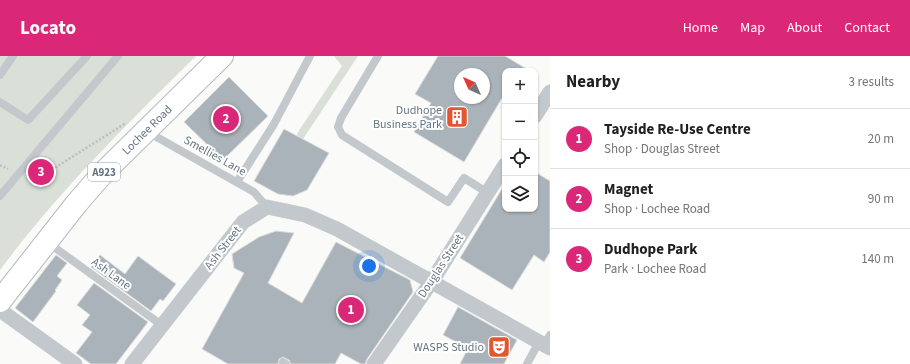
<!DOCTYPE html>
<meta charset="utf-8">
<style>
:root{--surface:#fff;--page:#f2f2f2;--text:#202124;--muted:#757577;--line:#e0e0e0;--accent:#db2777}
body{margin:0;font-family:"Source Sans 3",sans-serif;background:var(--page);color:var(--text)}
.controls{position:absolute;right:12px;top:12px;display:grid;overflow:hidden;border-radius:8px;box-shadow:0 1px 3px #0004}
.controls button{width:36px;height:36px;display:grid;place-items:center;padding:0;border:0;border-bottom:1px solid var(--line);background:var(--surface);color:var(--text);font:20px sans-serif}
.compass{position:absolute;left:454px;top:12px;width:36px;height:36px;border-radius:50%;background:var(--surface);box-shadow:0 1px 3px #0004;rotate:315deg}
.you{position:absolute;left:369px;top:210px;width:14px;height:14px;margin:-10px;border:3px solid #fff;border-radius:50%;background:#1a73e8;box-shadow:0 0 0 6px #1a73e833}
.badge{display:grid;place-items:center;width:26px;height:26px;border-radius:50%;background:var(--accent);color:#fff;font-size:13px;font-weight:700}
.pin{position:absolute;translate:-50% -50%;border:2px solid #fff;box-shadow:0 1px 4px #0006}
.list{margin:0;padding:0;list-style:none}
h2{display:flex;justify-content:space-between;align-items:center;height:52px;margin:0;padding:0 16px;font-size:17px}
h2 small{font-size:13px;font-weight:400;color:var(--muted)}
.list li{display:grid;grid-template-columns:26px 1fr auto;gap:12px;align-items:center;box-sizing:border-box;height:60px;padding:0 16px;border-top:1px solid var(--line)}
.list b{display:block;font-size:15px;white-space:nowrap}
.list p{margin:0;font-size:13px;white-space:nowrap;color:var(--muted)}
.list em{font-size:13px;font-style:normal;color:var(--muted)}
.icon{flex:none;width:22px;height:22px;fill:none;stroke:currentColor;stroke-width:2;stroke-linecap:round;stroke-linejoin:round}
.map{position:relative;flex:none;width:550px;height:308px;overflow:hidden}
header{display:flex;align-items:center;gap:24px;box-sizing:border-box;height:56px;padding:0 20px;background:var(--accent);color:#fff}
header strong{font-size:19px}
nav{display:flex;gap:22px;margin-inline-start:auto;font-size:14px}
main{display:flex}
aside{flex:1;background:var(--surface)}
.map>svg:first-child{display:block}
.green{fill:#dadfd7}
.building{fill:#aab3b9;stroke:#dcdcda;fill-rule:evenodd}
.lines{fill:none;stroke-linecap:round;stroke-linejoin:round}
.primary-casing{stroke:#b5babe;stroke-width:24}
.path{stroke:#bbbfc2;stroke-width:2.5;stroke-dasharray:2 2;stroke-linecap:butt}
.service{stroke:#c3c8cc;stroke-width:8}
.minor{stroke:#c3c8cc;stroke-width:15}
.primary{stroke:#fff;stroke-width:22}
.labels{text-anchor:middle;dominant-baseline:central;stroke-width:4;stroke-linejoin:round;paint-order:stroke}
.shield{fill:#fff;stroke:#939fa8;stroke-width:1}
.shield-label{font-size:11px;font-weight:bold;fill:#657683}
.poi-label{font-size:12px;fill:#657683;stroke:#fff;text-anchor:end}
.street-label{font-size:12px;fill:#657683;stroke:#fff}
</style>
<header>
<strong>Locato</strong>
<nav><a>Home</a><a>Map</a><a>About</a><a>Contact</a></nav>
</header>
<main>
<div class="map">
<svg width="550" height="308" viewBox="0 0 550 308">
<rect width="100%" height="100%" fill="#fafaf8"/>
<g class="green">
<path d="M 0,0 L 196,0 C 127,68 58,136 0,214 Z"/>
<path d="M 334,0 L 358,0 L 303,83 L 297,80 L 298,76 L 342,10 Z"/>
</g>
<g class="building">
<path d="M 438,0 L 505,0 L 530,15 L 505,15 L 505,37 L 464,106 L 414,76 L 431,47 L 415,38 ZM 460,18 L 484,18 L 484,42 L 460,42 Z"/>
<path d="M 229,21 L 268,60 L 223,104 L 184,66 Z"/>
<path d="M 284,73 L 329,97 L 307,134 L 293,140 L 278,138 L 254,125 Z"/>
<path d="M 535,116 L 550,125 L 550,196 L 544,206 L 534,199 L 512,234 L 460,202 L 505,128 L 505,153 L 535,153 Z"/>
<path d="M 276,175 L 294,177 L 268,227 L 302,247 L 336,186 L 410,224 L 413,236 L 367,303 L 365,308 L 361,308 L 341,297 L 335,308 L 291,308 L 289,304 L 283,301 L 279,303 L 278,308 L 228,308 L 202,293 L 244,217 L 234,212 L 232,198 L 259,181 Z"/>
<path d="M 56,199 L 67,207 L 57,220 L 62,224 L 55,234 L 56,235 L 33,266 L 15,252 Z"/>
<path d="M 100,199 L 125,218 L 138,200 L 176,228 L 163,245 L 160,243 L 151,255 L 91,211 Z"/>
<path d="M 94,227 L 148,266 L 116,308 L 91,308 L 76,297 L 92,276 L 82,269 L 90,259 L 77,249 Z"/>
<path d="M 458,251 L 517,284 L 504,308 L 460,308 L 468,292 L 443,279 Z"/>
</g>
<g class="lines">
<g class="primary-casing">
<g id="primary">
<path id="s1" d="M 0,245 L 77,147 L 103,117 L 222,0"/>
</g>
</g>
<g class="path">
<path d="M 0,109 L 8,113"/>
<path d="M 33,118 L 45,118 L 126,67"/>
</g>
<g class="service">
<path d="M 378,0 L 341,62 L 338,71 L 342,79 L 448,146 L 464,122 L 488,137"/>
<path d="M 0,19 L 13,0"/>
<path d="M 0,46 L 28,64 L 87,0"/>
<path d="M 146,75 L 254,136 L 267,151"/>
<path d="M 237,126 L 274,68 L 310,0"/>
<path d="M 0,140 L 118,0"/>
<path d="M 47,186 L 163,270"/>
<path d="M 544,289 L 550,279"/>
<path d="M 283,306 L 286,308"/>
<path d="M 527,308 L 539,286"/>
</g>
<g class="minor">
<path d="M 535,60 L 550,36"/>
<path d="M 0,254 L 75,308"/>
<path d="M 132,308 L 243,166 L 267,151 L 305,159 L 337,173 L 550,292"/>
<path d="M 374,308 L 432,225 L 505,109"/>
</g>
<use href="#primary" class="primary"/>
</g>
<defs>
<g id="building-square" transform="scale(1.15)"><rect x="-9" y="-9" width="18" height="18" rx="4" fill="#e4572e" stroke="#fff"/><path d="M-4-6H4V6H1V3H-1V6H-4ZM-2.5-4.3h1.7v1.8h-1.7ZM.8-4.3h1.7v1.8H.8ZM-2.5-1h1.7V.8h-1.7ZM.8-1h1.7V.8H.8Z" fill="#fff"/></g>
<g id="theatre-square" transform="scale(1.15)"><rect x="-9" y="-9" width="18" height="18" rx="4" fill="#e4572e" stroke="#fff"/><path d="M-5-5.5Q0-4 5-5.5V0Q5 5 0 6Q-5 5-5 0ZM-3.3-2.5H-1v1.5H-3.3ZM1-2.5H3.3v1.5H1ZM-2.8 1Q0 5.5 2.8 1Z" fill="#fff"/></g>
</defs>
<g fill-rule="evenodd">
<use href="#building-square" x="457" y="61"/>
<use href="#theatre-square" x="499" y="291"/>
</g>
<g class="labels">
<rect class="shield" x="88" y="107" width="32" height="18" rx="3"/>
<g class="shield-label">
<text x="104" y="116">A923</text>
</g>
<g class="poi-label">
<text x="442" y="54">Dudhope<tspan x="442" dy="14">Business Park</tspan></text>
<text x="484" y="291">WASPS Studio</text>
</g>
<g class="street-label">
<text stroke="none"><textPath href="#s1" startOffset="226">Lochee Road</textPath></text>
<text transform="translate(215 100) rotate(29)">Smellies Lane</text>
<text transform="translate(223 192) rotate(-52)">Ash Street</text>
<text transform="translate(441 210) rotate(-57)">Douglas Street</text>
<text transform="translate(111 218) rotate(36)">Ash Lane</text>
</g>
</g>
</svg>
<div class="controls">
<button>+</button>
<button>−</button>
<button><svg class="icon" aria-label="locate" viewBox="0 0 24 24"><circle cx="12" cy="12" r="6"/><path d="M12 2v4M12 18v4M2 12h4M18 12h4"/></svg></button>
<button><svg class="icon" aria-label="layers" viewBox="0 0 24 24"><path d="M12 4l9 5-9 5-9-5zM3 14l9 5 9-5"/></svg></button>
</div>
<svg class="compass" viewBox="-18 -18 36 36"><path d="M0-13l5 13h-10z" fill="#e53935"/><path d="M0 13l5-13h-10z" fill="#757577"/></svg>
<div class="you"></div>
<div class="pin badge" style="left:351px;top:254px">1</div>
<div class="pin badge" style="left:226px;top:63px">2</div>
<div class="pin badge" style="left:41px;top:116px">3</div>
</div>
<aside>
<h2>Nearby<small>3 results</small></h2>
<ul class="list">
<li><span class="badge">1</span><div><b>Tayside Re-Use Centre</b><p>Shop · Douglas Street</p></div><em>20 m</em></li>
<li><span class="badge">2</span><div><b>Magnet</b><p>Shop · Lochee Road</p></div><em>90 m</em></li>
<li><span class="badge">3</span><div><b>Dudhope Park</b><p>Park · Lochee Road</p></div><em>140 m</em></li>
</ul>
</aside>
</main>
